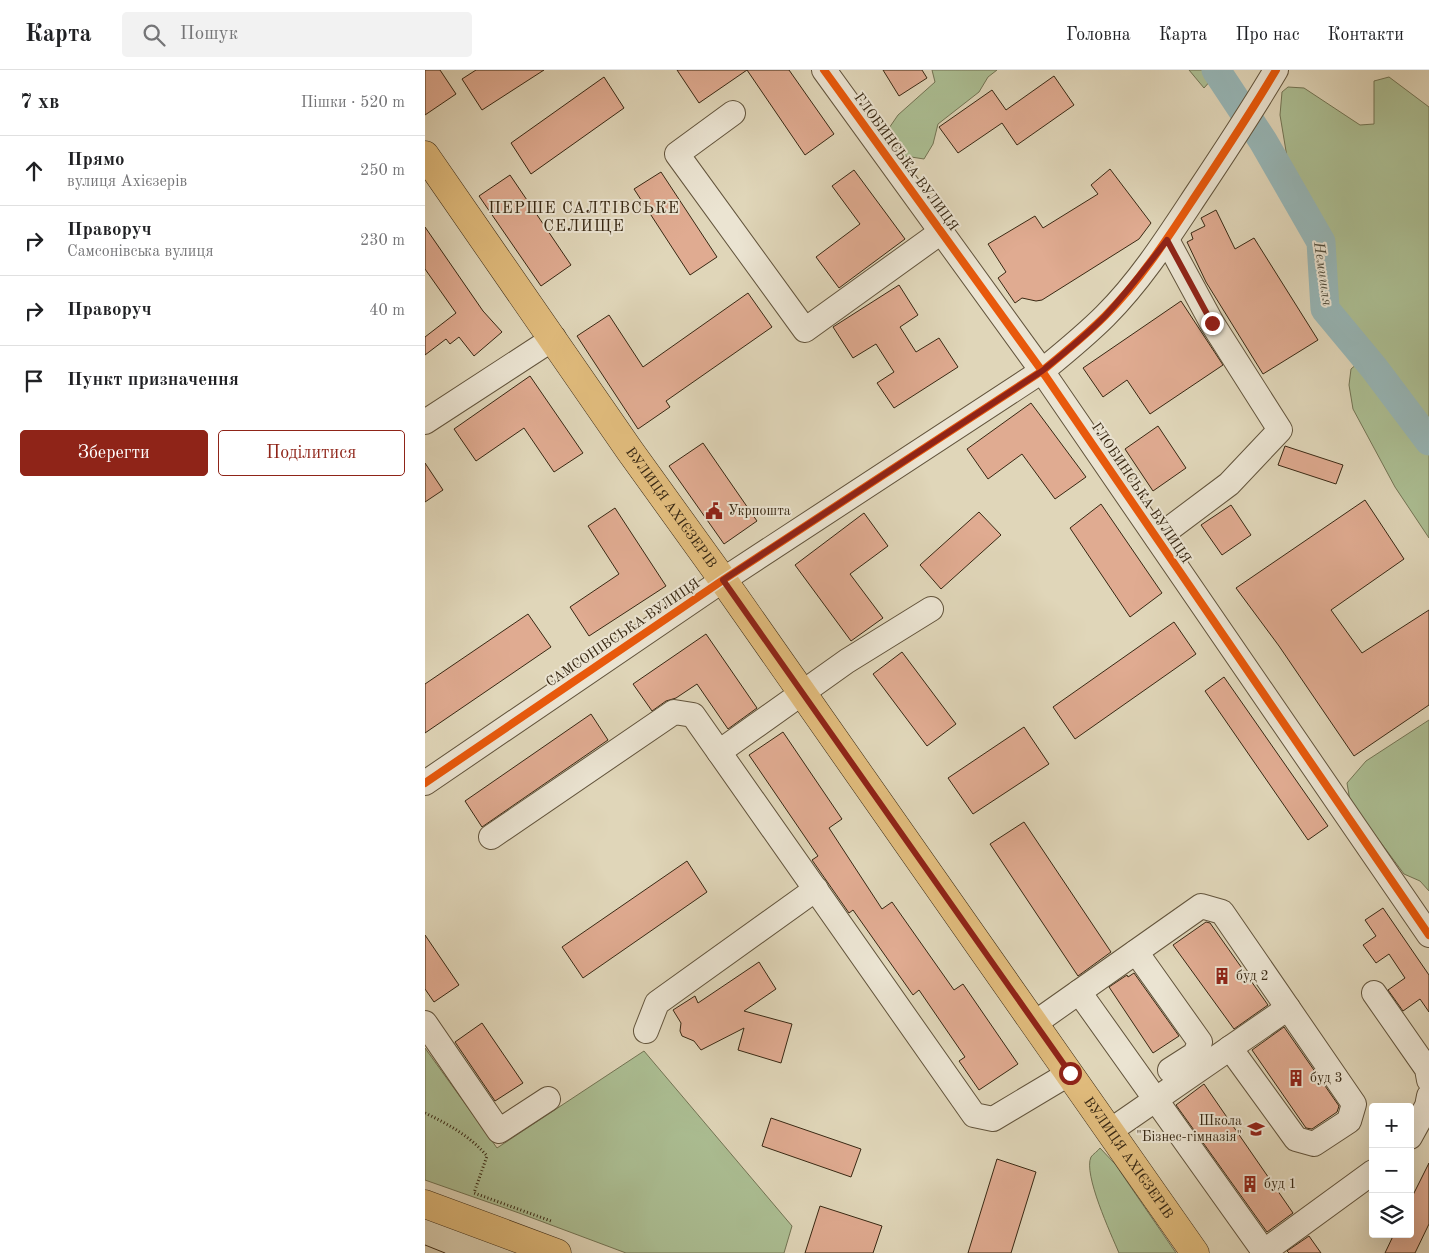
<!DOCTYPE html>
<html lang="uk">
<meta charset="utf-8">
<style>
:root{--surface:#fff;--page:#f2f2f2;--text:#202124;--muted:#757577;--line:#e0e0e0;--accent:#8f2418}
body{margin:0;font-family:"Old Standard TT",serif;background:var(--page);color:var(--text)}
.controls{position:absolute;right:15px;bottom:15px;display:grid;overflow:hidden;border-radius:5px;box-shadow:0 5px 20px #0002}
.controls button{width:45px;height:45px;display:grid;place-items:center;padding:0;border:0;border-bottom:1px solid var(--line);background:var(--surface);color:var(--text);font:25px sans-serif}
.stop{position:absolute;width:15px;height:15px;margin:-11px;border:4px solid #8f2418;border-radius:50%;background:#fff}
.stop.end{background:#8f2418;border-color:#fff;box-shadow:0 1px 5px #0008}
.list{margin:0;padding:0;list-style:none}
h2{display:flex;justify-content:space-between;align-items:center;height:65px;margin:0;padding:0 20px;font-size:21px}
h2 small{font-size:16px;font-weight:400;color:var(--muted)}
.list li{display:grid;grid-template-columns:32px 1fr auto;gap:15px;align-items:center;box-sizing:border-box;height:70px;padding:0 20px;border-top:1px solid var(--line)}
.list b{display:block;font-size:19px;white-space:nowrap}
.list p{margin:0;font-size:16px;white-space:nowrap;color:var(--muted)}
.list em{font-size:16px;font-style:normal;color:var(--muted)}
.actions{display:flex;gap:10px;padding:15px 20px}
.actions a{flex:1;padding:11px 0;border:1px solid var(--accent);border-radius:5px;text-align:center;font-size:18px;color:var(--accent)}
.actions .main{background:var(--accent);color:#fff}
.icon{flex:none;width:28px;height:28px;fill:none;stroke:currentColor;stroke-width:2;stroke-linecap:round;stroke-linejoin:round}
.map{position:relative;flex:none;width:1004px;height:1183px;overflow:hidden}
header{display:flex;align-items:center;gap:30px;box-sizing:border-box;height:70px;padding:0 25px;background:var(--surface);border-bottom:1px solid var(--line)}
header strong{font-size:24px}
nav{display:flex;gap:28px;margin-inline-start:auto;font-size:18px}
.search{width:350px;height:45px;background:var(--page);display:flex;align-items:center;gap:12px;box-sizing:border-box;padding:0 18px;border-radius:5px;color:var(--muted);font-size:19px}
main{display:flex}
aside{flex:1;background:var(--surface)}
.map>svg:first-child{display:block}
.green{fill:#acbf94;stroke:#727454}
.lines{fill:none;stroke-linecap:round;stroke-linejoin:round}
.river{stroke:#97b7b8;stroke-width:29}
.building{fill:#e0ab91;stroke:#382813}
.minor-casing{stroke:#62543c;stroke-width:26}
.major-casing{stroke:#382813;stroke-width:29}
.path{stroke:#382813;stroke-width:3;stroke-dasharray:1 2.5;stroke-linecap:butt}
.minor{stroke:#ebe4d2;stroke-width:24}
.major{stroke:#e0bb7c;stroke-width:28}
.tram{stroke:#382813;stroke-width:1}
.cycleway-casing{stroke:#ebe4d2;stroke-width:11}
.cycleway{stroke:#e8590c;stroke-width:8}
.route{stroke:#8f2418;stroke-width:6}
.labels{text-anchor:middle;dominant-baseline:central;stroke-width:4;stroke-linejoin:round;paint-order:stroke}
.street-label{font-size:14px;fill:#382813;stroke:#ebe4d2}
.poi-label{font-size:14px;fill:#382813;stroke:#ebe4d2;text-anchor:start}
.water-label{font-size:15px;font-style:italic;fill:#504c3c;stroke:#ebe4d2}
.quarter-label{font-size:16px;letter-spacing:1px;fill:#382813;stroke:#ebe4d2}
</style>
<header>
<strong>Карта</strong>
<div class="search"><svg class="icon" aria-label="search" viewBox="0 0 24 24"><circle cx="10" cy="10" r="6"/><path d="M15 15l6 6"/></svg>Пошук</div>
<nav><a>Головна</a><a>Карта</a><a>Про нас</a><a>Контакти</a></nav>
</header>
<main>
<aside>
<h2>7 хв<small>Пішки · 520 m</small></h2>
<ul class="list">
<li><svg class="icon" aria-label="ahead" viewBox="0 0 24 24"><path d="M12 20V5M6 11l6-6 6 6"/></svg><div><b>Прямо</b><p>вулиця Ахієзерів</p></div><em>250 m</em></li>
<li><svg class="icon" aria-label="right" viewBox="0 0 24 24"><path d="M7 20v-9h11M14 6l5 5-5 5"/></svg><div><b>Праворуч</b><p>Самсонівська вулиця</p></div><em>230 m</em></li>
<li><svg class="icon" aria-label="right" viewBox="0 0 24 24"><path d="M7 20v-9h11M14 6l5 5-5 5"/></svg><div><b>Праворуч</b></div><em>40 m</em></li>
<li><svg class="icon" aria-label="arrive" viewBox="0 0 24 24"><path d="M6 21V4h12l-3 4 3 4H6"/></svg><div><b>Пункт призначення</b></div></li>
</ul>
<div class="actions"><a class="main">Зберегти</a><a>Поділитися</a></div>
</aside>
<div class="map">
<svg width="1004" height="1183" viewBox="0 0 1004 1183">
<rect width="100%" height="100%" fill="#e0d6b9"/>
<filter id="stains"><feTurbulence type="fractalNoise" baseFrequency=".004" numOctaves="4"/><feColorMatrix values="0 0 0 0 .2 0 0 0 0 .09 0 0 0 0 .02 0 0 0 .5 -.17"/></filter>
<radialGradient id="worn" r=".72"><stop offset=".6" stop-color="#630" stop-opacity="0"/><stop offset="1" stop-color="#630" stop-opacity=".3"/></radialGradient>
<g class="green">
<path d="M 507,0 L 572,0 L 563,7 L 554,22 L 513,54 L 508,74 L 499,89 L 480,86 L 462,61 L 473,45 L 510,12 Z"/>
<path d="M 764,0 L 795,0 L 779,18 Z"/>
<path d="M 964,7 L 1004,37 L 1004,360 L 908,237 L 902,162 L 863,93 L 855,45 L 857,22 L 863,17 L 879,18 L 935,55 L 949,54 L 949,11 Z"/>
<path d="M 933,293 L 943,302 L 1004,382 L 1004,468 L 970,417 L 928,339 L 924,315 L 926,299 Z"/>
<path d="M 1004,650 L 1004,821 L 995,811 L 979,804 L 925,731 L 922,713 L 941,691 Z"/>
<path d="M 0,978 L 72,1078 L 219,981 L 367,1156 L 359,1183 L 201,1183 L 94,1143 L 0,1110 Z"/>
<path d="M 675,1078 L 690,1094 L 751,1183 L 694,1183 C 686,1164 658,1104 666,1087 C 668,1084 673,1081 675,1078 Z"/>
</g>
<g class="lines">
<path class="river" d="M 791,0 L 838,71 L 896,172 L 900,239 L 949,298 L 1004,371"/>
</g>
<g class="building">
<path d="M 0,0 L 15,0 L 31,24 L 0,45 Z"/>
<path d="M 51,0 L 119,0 L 57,40 L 37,9 Z"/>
<path d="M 252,0 L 364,0 L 409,64 L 380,85 L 322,0 L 274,33 Z"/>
<path d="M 458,0 L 497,0 L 502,8 L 474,26 Z"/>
<path d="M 629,6 L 649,35 L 592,75 L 577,53 L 533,83 L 514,57 L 567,20 L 581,40 Z"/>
<path d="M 179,7 L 199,38 L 106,104 L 86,73 Z"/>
<path d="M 685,99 L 726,153 L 714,169 L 617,230 L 611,231 L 597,228 L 590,233 L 573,208 L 581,202 L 563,174 L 610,146 L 618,158 L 673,124 L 666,115 Z"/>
<path d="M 429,100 L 480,169 L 414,218 L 391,187 L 435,154 L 407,116 Z"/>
<path d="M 236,102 L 292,187 L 265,205 L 209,119 Z"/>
<path d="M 85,105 L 146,195 L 116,216 L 54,126 Z"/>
<path d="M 791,140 L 810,179 L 829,168 L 893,270 L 838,304 L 781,212 L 762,172 L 768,169 L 766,163 L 780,156 L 776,148 Z"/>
<path d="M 0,157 L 58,241 L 77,262 L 49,286 L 34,267 L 25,274 L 21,269 L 0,285 L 0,267 L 31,243 L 0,199 Z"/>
<path d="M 474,215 L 493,245 L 475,257 L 491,282 L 514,268 L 533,297 L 469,338 L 452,313 L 469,302 L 451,274 L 428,288 L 408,257 Z"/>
<path d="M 323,223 L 347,257 L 241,331 L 245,337 L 213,359 L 152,266 L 184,245 L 218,297 Z"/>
<path d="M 756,231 L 798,295 L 725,344 L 702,310 L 678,327 L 658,298 Z"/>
<path d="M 105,306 L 158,383 L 129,402 L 99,358 L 51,391 L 29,359 Z"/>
<path d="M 606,333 L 661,407 L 630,429 L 597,384 L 563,409 L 542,379 Z"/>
<path d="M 733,356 L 761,398 L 728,421 L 700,379 Z"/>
<path d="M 278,373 L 332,451 L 299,474 L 244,396 Z"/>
<path d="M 860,376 L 918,395 L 911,414 L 853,395 Z"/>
<path d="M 0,393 L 18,420 L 0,432 Z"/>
<path d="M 940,430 L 979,489 L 906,540 L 937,583 L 1004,540 L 1004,635 L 929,686 L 854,576 L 811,518 Z"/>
<path d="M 676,434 L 737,523 L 705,547 L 645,458 Z"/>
<path d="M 806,435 L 826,465 L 797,485 L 776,455 Z"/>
<path d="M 190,438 L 241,516 L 164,566 L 145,537 L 194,504 L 163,456 Z"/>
<path d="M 554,442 L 576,465 L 516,519 L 495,495 Z"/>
<path d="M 439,443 L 463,476 L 425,504 L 458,548 L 426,571 L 370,495 Z"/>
<path d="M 103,544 L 126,577 L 0,663 L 0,614 Z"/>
<path d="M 749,552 L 771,584 L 650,669 L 628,637 Z"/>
<path d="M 281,564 L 332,638 L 303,659 L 272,614 L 251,628 L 241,631 L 227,641 L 208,614 Z"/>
<path d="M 477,582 L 531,654 L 502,676 L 448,604 Z"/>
<path d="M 799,607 L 903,756 L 883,770 L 780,621 Z"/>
<path d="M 166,644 L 183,670 L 57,757 L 40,731 Z"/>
<path d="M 599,657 L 624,694 L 548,744 L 523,708 Z"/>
<path d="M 358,662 L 417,749 L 404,758 L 457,839 L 467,832 L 529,920 L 538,914 L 593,994 L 554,1020 L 534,991 L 540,987 L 494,920 L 488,925 L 428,840 L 424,843 L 387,790 L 393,786 L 324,685 Z"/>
<path d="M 599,752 L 686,882 L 653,906 L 565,774 Z"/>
<path d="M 262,791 L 282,822 L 158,908 L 137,877 Z"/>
<path d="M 958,838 L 1004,905 L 1004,942 L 995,929 L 978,941 L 963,920 L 980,908 L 964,884 L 951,893 L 938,875 L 951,866 L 940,850 Z"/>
<path d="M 781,852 L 785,853 L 843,935 L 809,959 L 748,875 Z"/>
<path d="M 0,865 L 34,915 L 9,932 L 0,919 Z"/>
<path d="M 334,892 L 351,919 L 319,941 L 367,954 L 356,993 L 313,980 L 319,958 L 276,980 L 269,971 L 257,966 L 255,961 L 256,953 L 248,940 L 270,926 L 273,933 Z"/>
<path d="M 709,903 L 754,966 L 728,983 L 684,917 L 702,905 L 703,907 Z"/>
<path d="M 57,953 L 98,1013 L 70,1031 L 30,972 Z"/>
<path d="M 859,957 L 914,1036 L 912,1042 L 887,1059 L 881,1058 L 827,980 Z"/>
<path d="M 779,1014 L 868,1143 L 842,1162 L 751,1035 Z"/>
<path d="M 346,1048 L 436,1079 L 426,1107 L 337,1076 Z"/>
<path d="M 572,1089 L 611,1102 L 586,1183 L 543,1183 Z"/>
<path d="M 1004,1093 L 1004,1154 L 990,1183 L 960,1183 L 969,1164 L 985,1164 L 985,1131 Z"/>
<path d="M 395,1136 L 457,1156 L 448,1183 L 380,1183 Z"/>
<path d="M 884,1166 L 896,1183 L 864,1183 L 862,1181 Z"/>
</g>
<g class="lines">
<g class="minor-casing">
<g id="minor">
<path d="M 399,0 L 617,301 L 1004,865"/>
<path d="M 308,43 L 252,84 L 380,260 L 516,162"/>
<path d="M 0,352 L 129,268"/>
<path d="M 732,468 L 804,414 L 855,360 L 787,253 L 742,170"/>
<path d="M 294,682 L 422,591 L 506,539"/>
<path d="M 0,713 L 298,510 L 617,301 C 639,283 660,266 680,246 C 715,211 742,169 769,128 C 797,86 825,44 851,0"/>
<path d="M 66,767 L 249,642 L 268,645 L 549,1045 L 568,1049 L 645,1003"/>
<path d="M 711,882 L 775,972 L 770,984 L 745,1000"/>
<path d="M 654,922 L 840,1183"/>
<path d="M 949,923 L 1002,999 L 1004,1010"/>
<path d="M 0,953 L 74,1061 L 123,1029"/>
<path d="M 610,953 L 776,836 L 797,842 L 929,1034 L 924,1051 L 889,1074 L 871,1069 L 805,978"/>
<path d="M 221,961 L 232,933 L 391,819"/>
<path d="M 685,1061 L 863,938"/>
<path d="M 985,1067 L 1002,1036 L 1004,1026"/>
<path d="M 837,1183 L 948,1102"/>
</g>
</g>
<g class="major-casing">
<g id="major">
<path id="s1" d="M 0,85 L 205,381 L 298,510 L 770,1183"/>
<path d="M 0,1134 L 132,1183"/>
</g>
</g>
<path class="path" d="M 0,1043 C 23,1054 45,1066 62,1086 L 49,1123 L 126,1151"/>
<use href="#minor" class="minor"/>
<use href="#major" class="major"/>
<path class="tram" d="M 0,1175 L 20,1183"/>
<g class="cycleway-casing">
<g id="cycleway">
<path d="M 399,0 L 617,301 L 1004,865"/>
<path d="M 0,713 L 298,510 L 617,301 C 639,283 660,266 680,246 C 715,211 742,169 769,128 C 797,86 825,44 851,0"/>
</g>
</g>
<use href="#cycleway" class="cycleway"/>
</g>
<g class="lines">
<path class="route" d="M 645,1003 L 298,510 L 617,301 C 639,283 662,265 681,245 C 703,221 723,195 742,170 L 787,253"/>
</g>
<defs>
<g id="civic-bare" transform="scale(1.35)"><path d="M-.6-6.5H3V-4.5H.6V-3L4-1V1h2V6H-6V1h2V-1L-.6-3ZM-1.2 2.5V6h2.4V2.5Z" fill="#8f2418" stroke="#ebe4d2" stroke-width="2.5" paint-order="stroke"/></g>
<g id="building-bare" transform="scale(1.35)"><path d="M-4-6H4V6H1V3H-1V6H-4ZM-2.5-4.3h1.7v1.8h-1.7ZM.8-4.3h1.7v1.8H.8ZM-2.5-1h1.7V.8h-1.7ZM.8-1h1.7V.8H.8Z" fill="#8f2418" stroke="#ebe4d2" stroke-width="2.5" paint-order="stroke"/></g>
<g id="school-bare" transform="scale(1.35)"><path d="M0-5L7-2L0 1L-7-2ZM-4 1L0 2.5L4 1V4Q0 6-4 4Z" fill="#8f2418" stroke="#ebe4d2" stroke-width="2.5" paint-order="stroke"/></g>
</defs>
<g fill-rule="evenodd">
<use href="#civic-bare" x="289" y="441"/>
<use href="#building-bare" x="797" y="906"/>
<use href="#building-bare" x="871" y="1008"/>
<use href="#school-bare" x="831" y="1059"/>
<use href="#building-bare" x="825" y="1114"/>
</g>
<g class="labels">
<g class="street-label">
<text transform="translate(481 92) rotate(54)">ГЛОБИНСЬКА ВУЛИЦЯ</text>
<text transform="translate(716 423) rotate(56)">ГЛОБИНСЬКА ВУЛИЦЯ</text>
<text stroke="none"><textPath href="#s1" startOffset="430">ВУЛИЦЯ АХІЄЗЕРІВ</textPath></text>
<text transform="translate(198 563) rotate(-34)">САМСОНІВСЬКА ВУЛИЦЯ</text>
<text stroke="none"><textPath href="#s1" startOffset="1225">ВУЛИЦЯ АХІЄЗЕРІВ</textPath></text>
</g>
<g class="poi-label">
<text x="303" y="441">Укрпошта</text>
<text x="811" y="906">буд 2</text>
<text x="885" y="1008">буд 3</text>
<text x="817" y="1051" text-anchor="end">Школа<tspan x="817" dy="16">"Бізнес-гімназія"</tspan></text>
<text x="839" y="1114">буд 1</text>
</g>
<g class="water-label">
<text transform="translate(897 204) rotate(82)">Немишля</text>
</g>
<g class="quarter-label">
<text x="159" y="139">ПЕРШЕ САЛТІВСЬКЕ<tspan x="159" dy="18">СЕЛИЩЕ</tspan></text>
</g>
</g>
<rect width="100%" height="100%" filter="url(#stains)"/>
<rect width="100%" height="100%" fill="url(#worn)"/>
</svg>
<div class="controls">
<button>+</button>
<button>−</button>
<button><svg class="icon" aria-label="layers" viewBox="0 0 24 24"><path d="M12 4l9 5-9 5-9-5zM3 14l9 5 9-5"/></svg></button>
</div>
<div class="stop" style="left:645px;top:1003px"></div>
<div class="stop end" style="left:787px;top:253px"></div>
</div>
</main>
